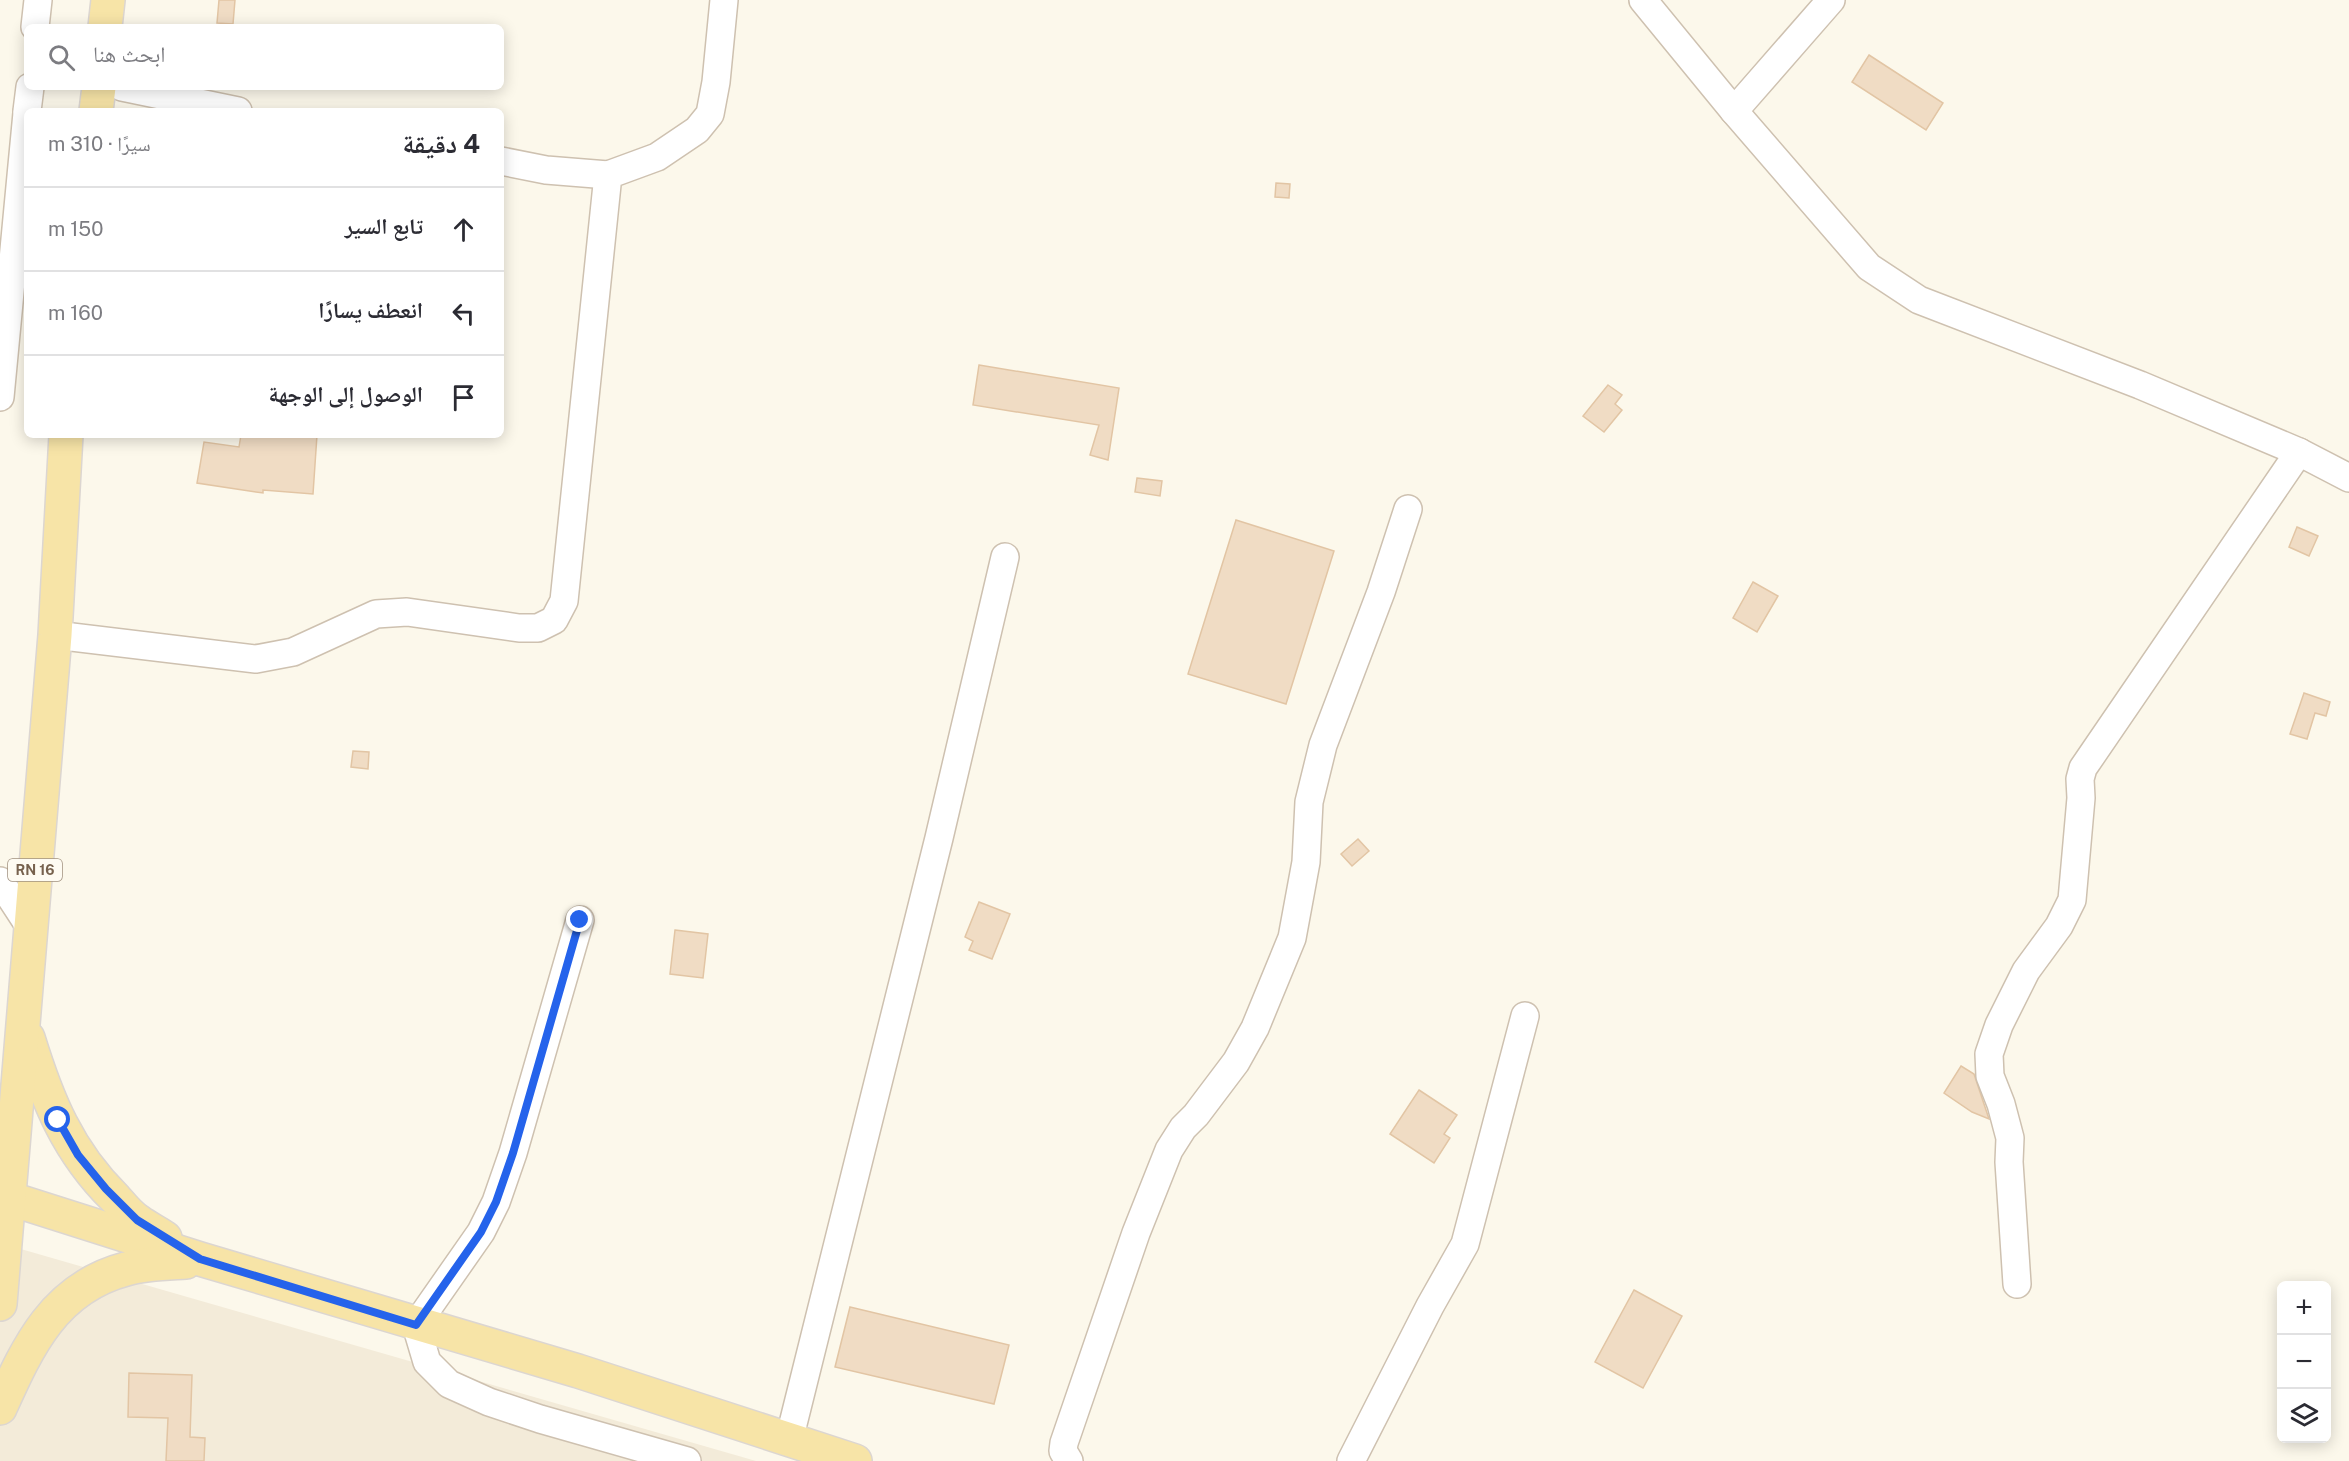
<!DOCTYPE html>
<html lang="ar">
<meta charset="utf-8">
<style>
:root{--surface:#fff;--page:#f7f7f7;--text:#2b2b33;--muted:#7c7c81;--line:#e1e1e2}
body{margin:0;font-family:"Public Sans","Noto Naskh Arabic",sans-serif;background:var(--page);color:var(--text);direction:rtl}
.controls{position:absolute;right:18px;bottom:18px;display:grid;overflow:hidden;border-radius:9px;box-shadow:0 3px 15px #0003}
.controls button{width:54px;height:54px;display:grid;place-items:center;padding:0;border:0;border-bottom:2px solid var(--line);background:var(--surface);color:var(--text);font:30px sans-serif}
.stop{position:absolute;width:18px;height:18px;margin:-14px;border:4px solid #2563eb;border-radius:50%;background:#fff}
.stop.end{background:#2563eb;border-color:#fff;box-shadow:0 2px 6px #0008}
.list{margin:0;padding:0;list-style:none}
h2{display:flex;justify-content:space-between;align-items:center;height:78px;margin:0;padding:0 24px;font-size:26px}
h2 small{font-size:20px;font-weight:400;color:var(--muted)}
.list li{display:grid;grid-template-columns:39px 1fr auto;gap:18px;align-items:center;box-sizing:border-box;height:84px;padding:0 24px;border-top:2px solid var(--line)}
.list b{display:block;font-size:22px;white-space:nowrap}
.list em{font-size:20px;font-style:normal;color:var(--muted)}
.icon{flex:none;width:33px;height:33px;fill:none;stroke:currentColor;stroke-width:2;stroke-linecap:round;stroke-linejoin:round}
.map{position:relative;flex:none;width:2349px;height:1461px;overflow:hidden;direction:ltr}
.search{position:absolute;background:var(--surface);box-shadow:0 3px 15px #0003;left:24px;top:24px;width:480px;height:66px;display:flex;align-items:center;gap:15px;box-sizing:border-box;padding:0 21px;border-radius:9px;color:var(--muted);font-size:22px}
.panel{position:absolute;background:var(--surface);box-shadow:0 3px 15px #0003;left:24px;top:108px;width:480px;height:330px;border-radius:9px;direction:rtl}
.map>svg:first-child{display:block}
.residential{fill:#f3ebd9}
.building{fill:#f0dcc4;stroke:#e2c5a4;stroke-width:1.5}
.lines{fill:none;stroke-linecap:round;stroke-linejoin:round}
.minor-casing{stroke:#cec1b0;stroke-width:30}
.major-casing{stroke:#dcd6d1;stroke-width:36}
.minor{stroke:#fff;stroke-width:27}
.major{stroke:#f7e4a7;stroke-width:33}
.route{stroke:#2563eb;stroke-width:8}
.labels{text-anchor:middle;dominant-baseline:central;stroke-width:4.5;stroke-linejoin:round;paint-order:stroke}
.shield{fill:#fefbf2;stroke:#a0907f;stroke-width:1.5}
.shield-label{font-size:14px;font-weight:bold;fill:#77624e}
</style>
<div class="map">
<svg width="2349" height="1461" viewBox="0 0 2349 1461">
<rect width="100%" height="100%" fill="#fcf8eb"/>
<path class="residential" d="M 0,1243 L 756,1461 L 0,1461 Z"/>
<g class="building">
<path d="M 219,0 L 235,0 L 233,24 L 217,23 Z"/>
<path d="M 1869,55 L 1943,103 L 1926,130 L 1852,82 Z"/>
<path d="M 1276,183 L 1290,184 L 1289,198 L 1275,197 Z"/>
<path d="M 979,365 L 1119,388 L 1108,460 L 1090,455 L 1099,425 L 973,405 Z"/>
<path d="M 1608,385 L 1622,395 L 1615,404 L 1622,410 L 1604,432 L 1583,416 Z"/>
<path d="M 241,435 L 317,435 L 313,494 L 263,490 L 263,493 L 197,483 L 204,442 L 239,447 Z"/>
<path d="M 1137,478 L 1162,481 L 1160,496 L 1135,492 Z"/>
<path d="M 1236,520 L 1334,551 L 1286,704 L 1188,674 Z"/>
<path d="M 2297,527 L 2318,536 L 2309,556 L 2289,547 Z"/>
<path d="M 1753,582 L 1778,596 L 1757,632 L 1733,618 Z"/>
<path d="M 2304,693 L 2330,702 L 2326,716 L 2315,713 L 2307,739 L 2290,734 Z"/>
<path d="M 353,751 L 369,752 L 368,769 L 351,767 Z"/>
<path d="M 1358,839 L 1369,851 L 1352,866 L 1341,854 Z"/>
<path d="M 979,902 L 1010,914 L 992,959 L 969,950 L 973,941 L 965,937 Z"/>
<path d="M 675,930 L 708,934 L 703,978 L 670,974 Z"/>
<path d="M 1961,1066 L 1974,1074 L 1989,1119 L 1972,1112 L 1944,1093 Z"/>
<path d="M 1419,1090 L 1457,1115 L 1444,1134 L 1450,1138 L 1434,1163 L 1390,1134 Z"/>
<path d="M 1634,1290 L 1682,1316 L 1643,1388 L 1595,1362 Z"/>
<path d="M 850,1307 L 1009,1345 L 994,1404 L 835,1367 Z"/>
<path d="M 129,1373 L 192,1375 L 190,1437 L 205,1438 L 204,1461 L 166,1461 L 168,1418 L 128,1417 Z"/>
</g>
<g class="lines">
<g class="minor-casing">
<g id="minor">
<path d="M 1643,0 L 1734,111 L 1869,267 L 1919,300 L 2140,385 L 2299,452 L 2349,478"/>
<path d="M 35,27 L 38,0"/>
<path d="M 122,87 L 238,111"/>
<path d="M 27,111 L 30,87"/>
<path d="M 1734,111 L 1831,0"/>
<path d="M 501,161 L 546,170 L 608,175"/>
<path d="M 0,397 L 27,113"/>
<path d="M 55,635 L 256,659 L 293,652 L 376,614 L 407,612 L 519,628 L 538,628 L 554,620 L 564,601 L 608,175 L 657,157 L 697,130 L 710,114 L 716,82 L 724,0"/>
<path d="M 0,881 L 30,927"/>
<path d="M 580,920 L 513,1153 L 496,1202 L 481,1232 L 416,1325 L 427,1362 L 449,1384 L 489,1402 L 540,1419 L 687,1461"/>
<path d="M 2017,1284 L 2009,1162 L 2010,1138 L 2001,1104 L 1990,1076 L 1989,1054 L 1999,1025 L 2026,971 L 2059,926 L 2072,900 L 2081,798 L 2080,779 L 2083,768 L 2299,452"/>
<path d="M 789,1440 L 939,838 L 1005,557"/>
<path d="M 1069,1461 L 1063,1451 L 1064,1443 L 1136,1233 L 1169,1150 L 1183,1128 L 1196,1115 L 1236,1062 L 1255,1028 L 1292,938 L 1306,862 L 1309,802 L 1323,745 L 1381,592 L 1408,509"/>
<path d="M 1351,1461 L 1430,1306 L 1465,1244 L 1525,1016"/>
</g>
</g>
<g class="major-casing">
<g id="major">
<path d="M 105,27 L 108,0"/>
<path d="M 96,111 L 99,87"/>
<path d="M 28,1038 C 47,1100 68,1152 115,1198 C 122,1206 129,1215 138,1221 C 146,1227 156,1232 165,1238"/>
<path d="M 8,1198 L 200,1259 L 578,1371 L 855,1461"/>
<path d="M 0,1304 L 55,635 L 66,435"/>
<path d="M 0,1408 C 28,1346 54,1288 126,1269 C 145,1263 166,1263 186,1262"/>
</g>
</g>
<use href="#minor" class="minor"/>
<use href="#major" class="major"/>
</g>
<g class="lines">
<path class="route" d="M 58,1120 L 78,1155 L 106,1189 L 137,1220 L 200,1259 L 416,1325 L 481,1232 L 496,1202 L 513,1153 L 580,920"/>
</g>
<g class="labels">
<rect class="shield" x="8" y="859" width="54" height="22" rx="4.5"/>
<g class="shield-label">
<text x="35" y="870">RN 16</text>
</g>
</g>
</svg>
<div class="controls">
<button>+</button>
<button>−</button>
<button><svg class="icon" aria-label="layers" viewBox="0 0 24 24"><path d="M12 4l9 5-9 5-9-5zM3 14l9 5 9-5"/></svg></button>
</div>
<div class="stop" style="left:58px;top:1120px"></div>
<div class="stop end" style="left:580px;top:920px"></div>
<div class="search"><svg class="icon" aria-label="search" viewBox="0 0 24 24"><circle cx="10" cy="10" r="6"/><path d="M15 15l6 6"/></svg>ابحث هنا</div>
<section class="panel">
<h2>4 دقيقة<small>سيرًا · 310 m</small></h2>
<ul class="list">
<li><svg class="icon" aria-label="ahead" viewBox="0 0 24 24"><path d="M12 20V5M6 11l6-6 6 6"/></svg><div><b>تابع السير</b></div><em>150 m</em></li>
<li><svg class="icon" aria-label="left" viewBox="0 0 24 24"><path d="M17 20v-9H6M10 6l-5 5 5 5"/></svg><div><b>انعطف يسارًا</b></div><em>160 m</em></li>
<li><svg class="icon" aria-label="arrive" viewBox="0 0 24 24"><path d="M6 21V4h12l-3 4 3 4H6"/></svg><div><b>الوصول إلى الوجهة</b></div></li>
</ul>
</section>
</div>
